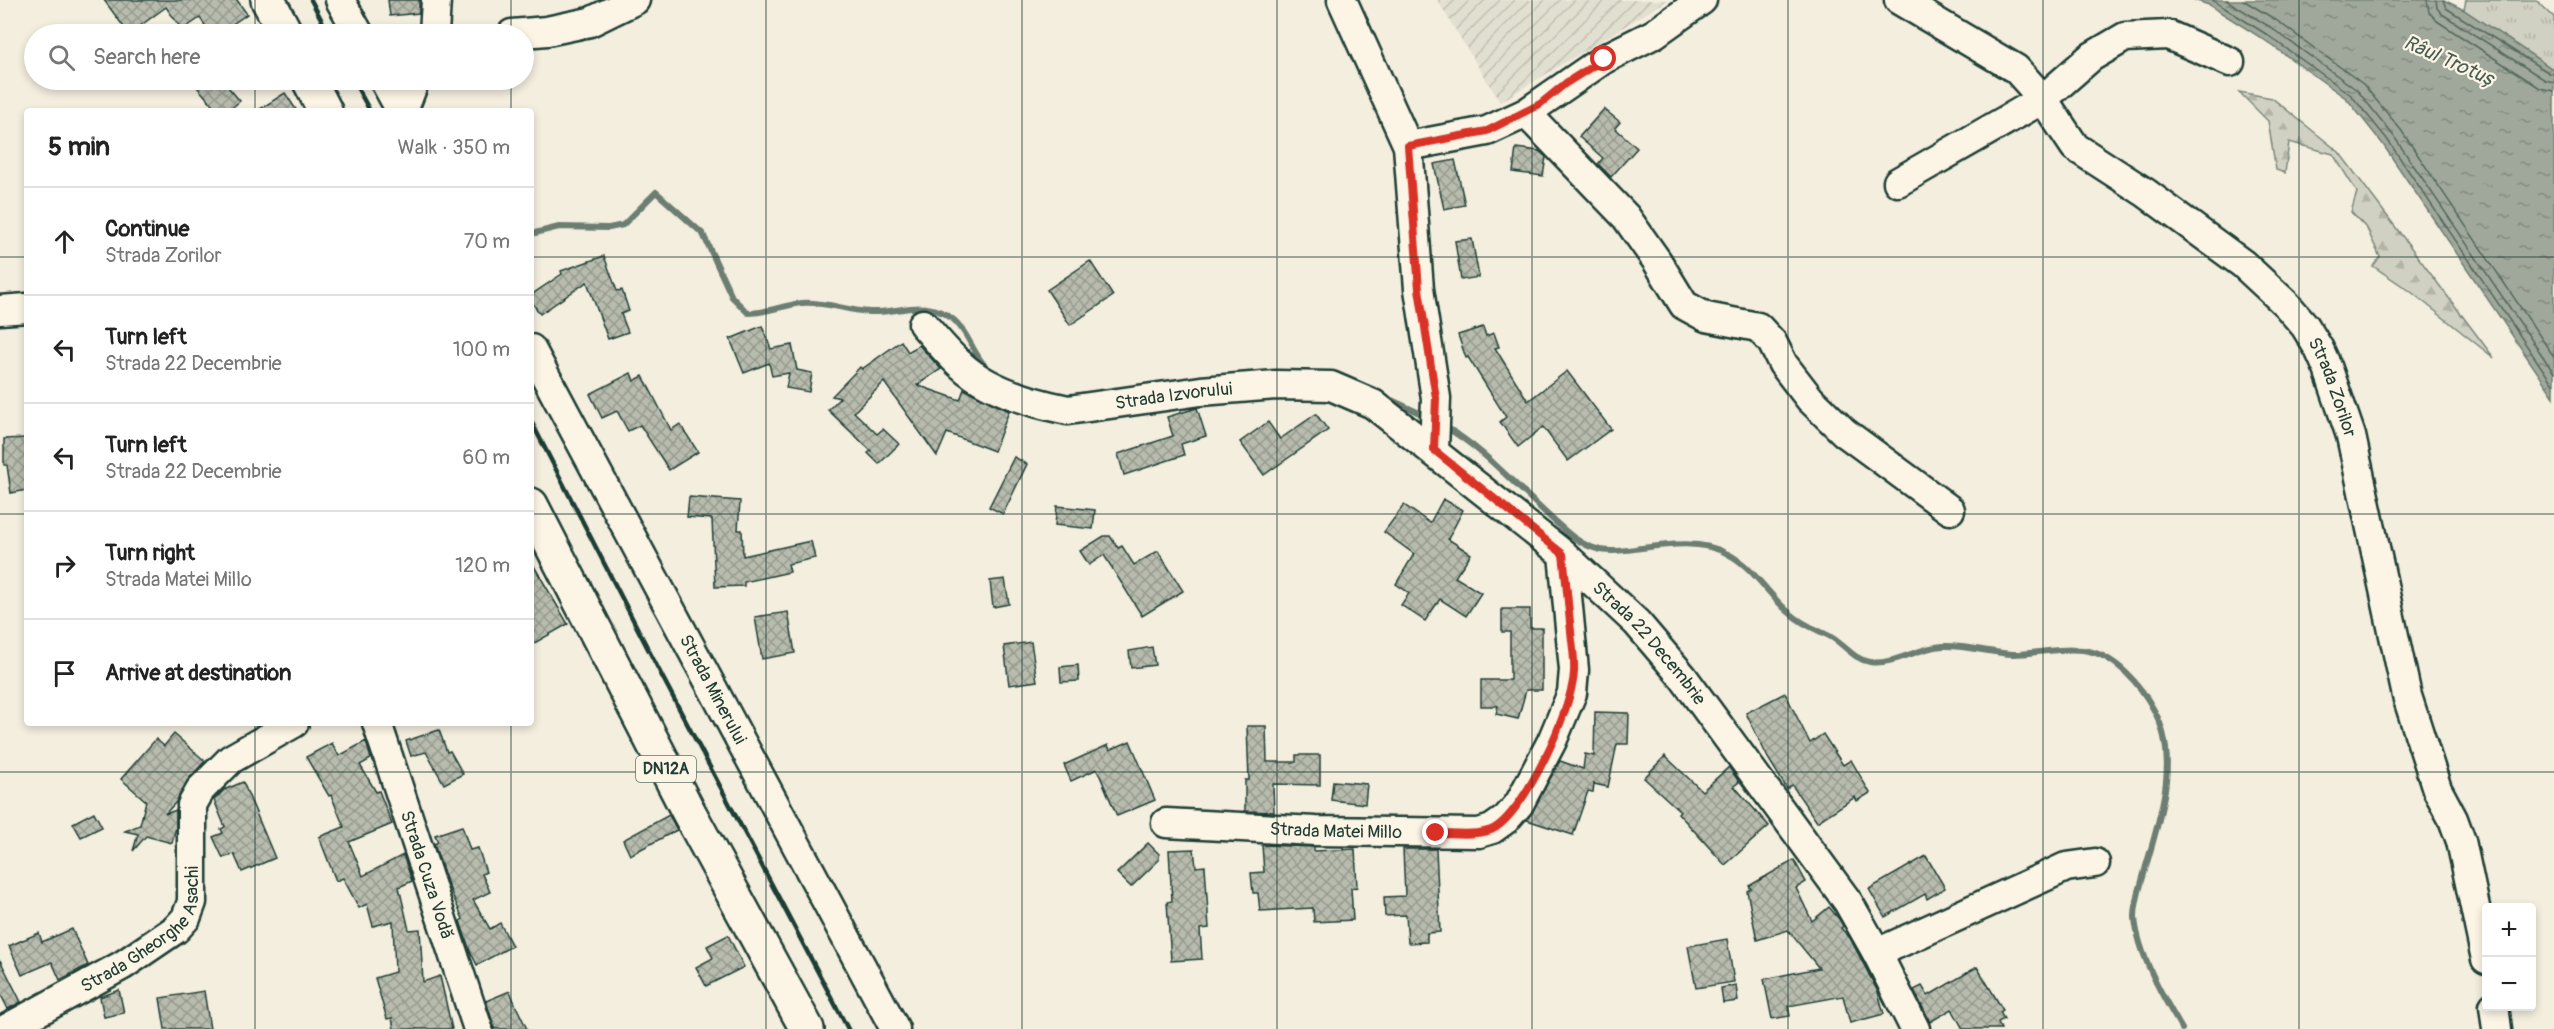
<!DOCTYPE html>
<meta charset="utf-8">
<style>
:root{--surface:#fff;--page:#f6f6f6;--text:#222;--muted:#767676;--line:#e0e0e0}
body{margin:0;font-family:Pangolin,sans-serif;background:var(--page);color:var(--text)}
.controls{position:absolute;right:18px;bottom:18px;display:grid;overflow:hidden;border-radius:6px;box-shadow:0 3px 9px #0003}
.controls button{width:54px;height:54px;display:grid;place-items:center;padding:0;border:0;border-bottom:2px solid var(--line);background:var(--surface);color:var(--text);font:30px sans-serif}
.stop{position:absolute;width:18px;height:18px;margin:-14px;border:4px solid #d93025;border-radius:50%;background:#fff}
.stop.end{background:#d93025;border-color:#fff;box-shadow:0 2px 6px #0008}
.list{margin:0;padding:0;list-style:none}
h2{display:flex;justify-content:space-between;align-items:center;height:78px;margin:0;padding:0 24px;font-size:26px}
h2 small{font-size:20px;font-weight:400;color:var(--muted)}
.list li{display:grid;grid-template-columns:39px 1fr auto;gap:18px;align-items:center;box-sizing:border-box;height:108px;padding:0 24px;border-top:2px solid var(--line)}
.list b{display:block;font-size:22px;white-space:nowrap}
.list p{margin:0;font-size:20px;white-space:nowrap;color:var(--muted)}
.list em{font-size:20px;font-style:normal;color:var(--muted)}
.icon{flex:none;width:33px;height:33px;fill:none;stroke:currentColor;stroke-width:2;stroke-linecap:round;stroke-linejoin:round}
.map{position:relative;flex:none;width:2554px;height:1029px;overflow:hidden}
.search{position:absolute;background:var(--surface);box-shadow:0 3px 9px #0003;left:24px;top:24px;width:510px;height:66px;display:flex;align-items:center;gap:15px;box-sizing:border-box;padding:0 21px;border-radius:33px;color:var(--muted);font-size:22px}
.panel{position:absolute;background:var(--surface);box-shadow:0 3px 9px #0003;left:24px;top:108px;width:510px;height:618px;border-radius:6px}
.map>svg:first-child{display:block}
.industrial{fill:url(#industrial-furrows)}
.grass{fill:url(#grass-tufts);stroke:#78877b;stroke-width:1.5}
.forest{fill:url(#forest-firs);stroke:#78877b;stroke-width:1.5}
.water{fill:url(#water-ripples);stroke:#6c7d72;stroke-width:1.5}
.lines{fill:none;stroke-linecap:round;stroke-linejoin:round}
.shore{stroke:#53685d;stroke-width:1.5}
.stream{stroke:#6c7d72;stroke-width:6}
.building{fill:url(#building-cross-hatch);stroke:#1f3d34;stroke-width:1.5}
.minor-casing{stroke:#1f3d34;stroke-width:33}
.major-casing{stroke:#1f3d34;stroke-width:38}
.minor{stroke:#fcf5e5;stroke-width:28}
.major{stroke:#fcf5e5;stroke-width:33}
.rail{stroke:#1f3d34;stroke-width:4.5}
.route{stroke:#d93025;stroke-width:8}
.grid{fill:none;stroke:#1f3d34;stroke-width:1.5;stroke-opacity:0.55}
.labels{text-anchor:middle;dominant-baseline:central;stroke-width:4.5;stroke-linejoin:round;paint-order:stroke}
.shield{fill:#fcf5e5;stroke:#617469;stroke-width:1.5}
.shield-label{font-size:16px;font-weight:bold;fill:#1f3d34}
.street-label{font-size:18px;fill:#1f3d34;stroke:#fcf5e5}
.water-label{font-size:20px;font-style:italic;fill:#465d53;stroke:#fcf5e5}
</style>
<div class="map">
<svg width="2554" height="1029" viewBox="0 0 2554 1029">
<defs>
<pattern id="industrial-furrows" width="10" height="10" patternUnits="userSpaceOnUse" patternTransform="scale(1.5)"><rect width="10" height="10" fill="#e1dfd0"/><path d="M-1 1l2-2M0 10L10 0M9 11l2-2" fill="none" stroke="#c1c0b3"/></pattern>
<pattern id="grass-tufts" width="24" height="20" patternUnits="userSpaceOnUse" patternTransform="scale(1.5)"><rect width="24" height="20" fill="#d0d1c2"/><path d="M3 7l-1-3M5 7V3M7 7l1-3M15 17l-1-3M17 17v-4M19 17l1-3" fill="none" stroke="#b2b4a7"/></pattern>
<pattern id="forest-firs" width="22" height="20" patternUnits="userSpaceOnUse" patternTransform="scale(1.5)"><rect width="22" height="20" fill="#d0d1c2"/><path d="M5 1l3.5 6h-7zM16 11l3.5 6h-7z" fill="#b2b4a7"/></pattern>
<pattern id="water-ripples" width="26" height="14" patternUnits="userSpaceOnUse" patternTransform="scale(1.5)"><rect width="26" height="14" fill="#a0a89b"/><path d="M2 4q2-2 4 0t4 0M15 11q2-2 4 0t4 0" fill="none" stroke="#828a7f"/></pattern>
<pattern id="building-cross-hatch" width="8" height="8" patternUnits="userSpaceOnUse" patternTransform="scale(1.5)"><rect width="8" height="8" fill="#b8bcae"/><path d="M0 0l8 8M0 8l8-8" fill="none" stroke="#959a8e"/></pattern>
</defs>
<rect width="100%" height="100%" fill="#f3eede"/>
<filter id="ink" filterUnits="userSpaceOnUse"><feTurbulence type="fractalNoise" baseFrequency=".0167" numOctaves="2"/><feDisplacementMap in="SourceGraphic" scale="12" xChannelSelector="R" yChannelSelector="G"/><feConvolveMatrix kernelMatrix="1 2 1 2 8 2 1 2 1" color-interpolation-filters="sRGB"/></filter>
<g filter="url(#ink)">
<path class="industrial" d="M 1437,0 L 1668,0 L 1500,102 Z"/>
<path class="grass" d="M 2466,0 L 2536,0 L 2554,17 L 2554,70 L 2464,10 Z"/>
<path class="forest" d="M 2239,92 L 2272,98 L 2339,152 L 2494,358 L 2410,291 L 2373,266 L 2380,257 L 2367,229 L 2351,212 L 2357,192 L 2333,154 L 2289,142 L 2285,173 L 2276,170 L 2268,121 Z"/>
<path class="water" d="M 2194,0 L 2444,0 L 2464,10 L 2554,70 L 2554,397 L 2382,143 L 2347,99 L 2263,39 L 2209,5 Z"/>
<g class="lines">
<g class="shore">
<path d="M 2212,0 L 2266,34 L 2351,95 L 2387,139 L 2554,386"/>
<path d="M 2226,0 L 2270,27 L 2357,90 L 2393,135 L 2554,373"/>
<path d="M 2243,0 L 2276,20 L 2363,84 L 2401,130 L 2554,357"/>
<path d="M 2427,0 L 2429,12 L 2437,21 L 2540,88 L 2554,91"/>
<path d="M 2436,0 L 2437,8 L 2442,14 L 2545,80 L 2554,82"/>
<path d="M 2443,0 L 2446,8 L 2549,73 L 2554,74"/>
</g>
<g class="stream">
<path d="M 531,234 L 559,227 L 609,228 L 623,225 L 656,192 L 703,234 L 732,297 L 748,313 C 767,313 784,305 802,303 C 825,301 847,311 870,312 C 900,314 924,296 954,320 C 969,333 973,355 988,369"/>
<path d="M 1383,396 L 1428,417"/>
<path d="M 1442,425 C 1482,447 1515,485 1549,516 C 1561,527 1575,541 1591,547 C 1607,554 1626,550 1642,548 C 1670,544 1703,540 1728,554 C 1755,568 1768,596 1791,614 C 1803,625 1818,630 1831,637 C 1845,645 1853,659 1870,662 C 1892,666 1919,647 1943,646 C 1967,645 1989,653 2013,654 C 2036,654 2060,647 2083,650 C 2115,654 2141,685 2155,712 C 2180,759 2160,818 2146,866 C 2142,883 2135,899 2135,917 C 2137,952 2164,999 2182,1029"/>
</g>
</g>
<g class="building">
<path d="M 104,0 L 237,0 L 247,14 L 218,34 L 211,34 L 200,18 L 182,30 L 166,7 L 129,34 Z"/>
<path d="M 388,0 L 419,0 L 419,13 L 390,16 Z"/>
<path d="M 191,80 L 222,80 L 240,101 L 228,111 L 218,111 Z"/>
<path d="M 285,93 L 297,111 L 257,111 Z"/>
<path d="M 1604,109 L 1620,122 L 1615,128 L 1637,148 L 1611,177 L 1598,164 L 1603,158 L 1579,137 Z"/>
<path d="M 1516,148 L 1539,151 L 1546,157 L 1543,176 L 1513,172 Z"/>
<path d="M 1455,160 L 1465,205 L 1444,209 L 1434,164 Z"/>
<path d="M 1472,239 L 1479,277 L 1461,280 L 1455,241 Z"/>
<path d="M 604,256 L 617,291 L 622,290 L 629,311 L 621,314 L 628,332 L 608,339 L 587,282 L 540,314 L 531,301 L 531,295 L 562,274 L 561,271 Z"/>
<path d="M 1090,261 L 1113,296 L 1070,325 L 1047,290 Z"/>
<path d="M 762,326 L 771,349 L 792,345 L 797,370 L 812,373 L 809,392 L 786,388 L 789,373 L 772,376 L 769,363 L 744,373 L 730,339 Z"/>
<path d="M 1483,327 L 1486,336 L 1494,333 L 1499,347 L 1495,348 L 1528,401 L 1567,371 L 1611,429 L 1568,461 L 1543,427 L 1518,447 L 1500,422 L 1506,417 L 1468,357 L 1466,358 L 1458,335 Z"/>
<path d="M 901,341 L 908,352 L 919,345 L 941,369 L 917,385 L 960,400 L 964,389 L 1009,411 L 994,451 L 947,433 L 937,456 L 884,382 L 854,412 L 877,434 L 883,429 L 899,444 L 879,464 L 868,453 L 871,451 L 828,410 L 840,398 L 832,396 L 860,367 L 862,369 Z"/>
<path d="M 631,373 L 634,381 L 643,376 L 671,430 L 680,424 L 698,452 L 669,470 L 640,425 L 628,431 L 617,411 L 602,418 L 590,394 Z"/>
<path d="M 1197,408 L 1206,436 L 1181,444 L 1184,455 L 1124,475 L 1118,454 L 1173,436 L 1167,417 Z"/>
<path d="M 1316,414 L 1328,430 L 1264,475 L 1240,442 L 1268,422 L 1280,439 Z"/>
<path d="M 27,438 L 27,490 L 11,493 L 7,465 L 4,465 L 4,439 Z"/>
<path d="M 1014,457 L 1027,464 L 1003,514 L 989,507 Z"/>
<path d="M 689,497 L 740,501 L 738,530 L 742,530 L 743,556 L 811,541 L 815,558 L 788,564 L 790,572 L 744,582 L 744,586 L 715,587 L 712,519 L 687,517 Z"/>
<path d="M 1443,499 L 1463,510 L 1448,539 L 1471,554 L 1455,577 L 1481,593 L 1466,616 L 1440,599 L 1425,621 L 1401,605 L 1409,593 L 1396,584 L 1414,554 L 1384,532 L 1404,505 L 1430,523 Z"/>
<path d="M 1057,506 L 1095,510 L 1093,529 L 1055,525 Z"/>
<path d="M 1104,536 L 1110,536 L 1118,548 L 1122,546 L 1134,565 L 1158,551 L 1183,591 L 1142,616 L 1104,555 L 1089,565 L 1080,551 Z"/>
<path d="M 531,561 L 568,624 L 531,645 Z"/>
<path d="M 1005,579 L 1009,604 L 993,607 L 990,581 Z"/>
<path d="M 1502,609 L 1530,609 L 1530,628 L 1542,628 L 1542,690 L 1526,690 L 1518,719 L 1496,714 L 1498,706 L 1481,706 L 1481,680 L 1510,680 L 1510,632 L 1502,632 Z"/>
<path d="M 788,612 L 795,653 L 762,659 L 755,617 Z"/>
<path d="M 1031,642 L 1037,681 L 1009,685 L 1004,646 Z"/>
<path d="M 1152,647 L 1155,665 L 1131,668 L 1129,651 Z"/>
<path d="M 1078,665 L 1079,681 L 1061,682 L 1060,667 Z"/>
<path d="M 1785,693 L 1810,743 L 1823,734 L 1843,765 L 1851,760 L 1870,793 L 1857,801 L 1855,797 L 1817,822 L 1792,785 L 1787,789 L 1768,758 L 1746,713 Z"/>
<path d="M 1595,712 L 1629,713 L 1628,744 L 1617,744 L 1608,787 L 1594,784 L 1593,792 L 1588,791 L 1573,835 L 1527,820 L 1560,761 L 1583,769 L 1585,754 L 1594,756 Z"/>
<path d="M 1247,726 L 1266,726 L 1267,762 L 1296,762 L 1296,755 L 1320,755 L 1320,785 L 1273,784 L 1274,812 L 1245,811 L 1245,780 L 1249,780 Z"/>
<path d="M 439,730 L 447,752 L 450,751 L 463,774 L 444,784 L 426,752 L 411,756 L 406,741 Z"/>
<path d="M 174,734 L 205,761 L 187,781 L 176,802 L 165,814 L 176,810 L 176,827 L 172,843 L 146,836 L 133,851 L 138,834 L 125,831 L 140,825 L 146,801 L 121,779 L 156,739 L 164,746 Z"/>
<path d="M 366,741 L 371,759 L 360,765 L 376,792 L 379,791 L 392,824 L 349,842 L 363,876 L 403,855 L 412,881 L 399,887 L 409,930 L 420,929 L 423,982 L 440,976 L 452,1029 L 394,1029 L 392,1018 L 387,1019 L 375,978 L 395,972 L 393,921 L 373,926 L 367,904 L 359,908 L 343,878 L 336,881 L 319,837 L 344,827 L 331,795 L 329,796 L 306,757 L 332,743 L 339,756 Z"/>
<path d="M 1130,741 L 1155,800 L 1117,816 L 1097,769 L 1071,781 L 1064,765 L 1108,745 L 1110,750 Z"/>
<path d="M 1665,756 L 1702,791 L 1729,767 L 1739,782 L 1734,786 L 1769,826 L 1725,865 L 1678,813 L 1680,811 L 1644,778 Z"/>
<path d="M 1333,781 L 1367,784 L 1365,804 L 1331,800 Z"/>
<path d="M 243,782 L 275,858 L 242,872 L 234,854 L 223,858 L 213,837 L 223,833 L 221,829 L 225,827 L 214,800 L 224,790 Z"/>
<path d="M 94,812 L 102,827 L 81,837 L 73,823 Z"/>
<path d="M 669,815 L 677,830 L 630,855 L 623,840 Z"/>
<path d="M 462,826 L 470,850 L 478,848 L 486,872 L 482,874 L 490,892 L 473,900 L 490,929 L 500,923 L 512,946 L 477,965 L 470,951 L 460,921 L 463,919 L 448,885 L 434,844 L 438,842 L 435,835 Z"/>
<path d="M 1148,843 L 1159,854 L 1159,860 L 1131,887 L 1117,873 Z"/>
<path d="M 1262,845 L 1314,847 L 1314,851 L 1355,849 L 1357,887 L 1351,888 L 1353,920 L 1314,922 L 1313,908 L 1260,911 L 1258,893 L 1253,893 L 1251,873 L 1264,872 Z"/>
<path d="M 1194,849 L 1196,867 L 1205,866 L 1209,928 L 1200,929 L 1202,959 L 1171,961 L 1167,902 L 1172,901 L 1169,850 Z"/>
<path d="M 1403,849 L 1436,849 L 1440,932 L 1427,933 L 1427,942 L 1408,943 L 1406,915 L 1385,916 L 1384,897 L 1405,896 Z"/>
<path d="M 1926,856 L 1945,888 L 1927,899 L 1925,894 L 1885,917 L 1869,889 Z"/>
<path d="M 1794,860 L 1806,882 L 1796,888 L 1812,921 L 1829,907 L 1839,919 L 1843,926 L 1841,928 L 1850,938 L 1878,992 L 1884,1014 L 1850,1023 L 1843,996 L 1788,1006 L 1790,1016 L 1772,1019 L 1764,979 L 1819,968 L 1788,930 L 1757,940 L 1747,891 L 1751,889 L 1749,886 Z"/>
<path d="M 72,929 L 88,965 L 60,980 L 52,962 L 22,975 L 9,946 L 39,933 L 42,942 Z"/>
<path d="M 728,935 L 744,967 L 706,986 L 696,967 L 713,958 L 707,946 Z"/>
<path d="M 1727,939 L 1734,982 L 1696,988 L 1688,946 Z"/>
<path d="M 0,960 L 21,1002 L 8,1009 L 0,993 Z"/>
<path d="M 1977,967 L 2003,1010 L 2000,1012 L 2004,1019 L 1998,1022 L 2001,1029 L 1963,1029 L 1952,1009 L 1930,1022 L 1914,990 L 1922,986 L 1928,996 Z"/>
<path d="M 1736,985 L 1738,1001 L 1723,1003 L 1721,988 Z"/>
<path d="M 119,990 L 124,1013 L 104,1017 L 100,997 Z"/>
<path d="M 204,991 L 210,1029 L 165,1029 L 160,998 Z"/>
<path d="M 510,991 L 516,1006 L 527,1029 L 495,1029 L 486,1001 Z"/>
</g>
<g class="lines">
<g class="minor-casing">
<g id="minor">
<path d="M 340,0 L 359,34"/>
<path d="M 1342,0 L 1408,146 L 1419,289 L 1436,398 L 1434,450"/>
<path id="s1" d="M 1899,0 L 2016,69 L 2043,99 L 2075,147 L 2146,193 L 2243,264 L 2286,304 L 2305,326 L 2319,349 L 2328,369 L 2351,436 L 2407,696 L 2437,789 L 2453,819 L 2461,841 L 2486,959"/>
<path d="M 434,34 L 436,0"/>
<path d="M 512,34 L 547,31 L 590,22 L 635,0"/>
<path d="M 384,80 L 401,111"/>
<path d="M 403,111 L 415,80"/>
<path d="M 1526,113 L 1626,217 L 1657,261 L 1684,305 L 1706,317 L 1758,327 L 1772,342 L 1783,364 L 1810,399 L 1844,432 L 1950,510"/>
<path d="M 1408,146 L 1487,131 L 1526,113 L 1604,59 L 1654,34 L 1702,0"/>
<path d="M 1898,182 L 2043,99 L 2091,57 L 2125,37 L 2168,35 L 2230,62"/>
<path d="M 0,310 L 27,308"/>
<path id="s2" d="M 923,324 C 935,338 947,353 961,365 C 988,390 1033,403 1068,410 L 1201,391 L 1276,385 L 1331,386 L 1373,404 L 1563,554 L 1637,623 L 1683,677 L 1848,902 L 1877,953 L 1915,1029"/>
<path id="s3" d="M 531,349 L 895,1029"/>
<path id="s4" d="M 377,723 L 478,1029"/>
<path id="s5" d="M 1166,823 L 1315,831 L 1479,833 L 1492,829 L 1506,819 L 1519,804 L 1552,741 L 1572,693 L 1574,670 L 1563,554"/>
<path d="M 1877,953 L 2053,873 L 2066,867 L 2095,863"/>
<path d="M 2494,1006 L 2497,1029"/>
<path id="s6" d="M 6,1029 L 123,965 L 176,929 L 186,918 L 192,902 L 192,805 L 201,789 L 231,759 L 294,723"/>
</g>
</g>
<g class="major-casing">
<g id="major">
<path d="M 268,0 L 286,34"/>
<path d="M 309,80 L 325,111"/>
<path d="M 531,505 L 687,809 L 807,1029"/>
</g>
</g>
<use href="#minor" class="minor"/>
<use href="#major" class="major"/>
<g class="rail">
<path d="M 311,0 L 329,34"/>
<path d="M 353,80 L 370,111"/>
<path d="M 531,421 L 663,678 L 848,1029"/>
</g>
</g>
</g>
<g class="lines" filter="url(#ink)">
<path class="route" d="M 1436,833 C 1454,833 1474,836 1491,830 C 1524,816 1573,707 1574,672 C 1575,658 1572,644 1571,631 C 1568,605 1566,579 1563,554 L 1434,450 L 1436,398 L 1419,289 L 1408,146 L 1487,131 L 1540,104 L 1566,83 L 1604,59"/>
</g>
<path class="grid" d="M 255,0 L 255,34M 511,0 L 511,34M 766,0 L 766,1029M 1022,0 L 1022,1029M 1277,0 L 1277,1029M 1532,0 L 1532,1029M 1788,0 L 1788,1029M 2043,0 L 2043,1029M 2299,0 L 2299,1029M 255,80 L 255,111M 511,80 L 511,111M 0,257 L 27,257M 531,257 L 2554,257M 0,514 L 27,514M 531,514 L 2554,514M 255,723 L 255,1029M 511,723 L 511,1029M 0,772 L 2554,772"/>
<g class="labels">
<rect class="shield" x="636" y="756" width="60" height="26" rx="4.5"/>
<g class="shield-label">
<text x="666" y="769">DN12A</text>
</g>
<g class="street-label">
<text stroke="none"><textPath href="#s1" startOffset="594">Strada Zorilor</textPath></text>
<text stroke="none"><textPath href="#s2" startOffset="280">Strada Izvorului</textPath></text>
<text stroke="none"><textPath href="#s2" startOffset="850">Strada 22 Decembrie</textPath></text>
<text stroke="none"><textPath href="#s3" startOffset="386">Strada Minerului</textPath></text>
<text stroke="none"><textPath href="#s5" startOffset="170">Strada Matei Millo</textPath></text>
<text stroke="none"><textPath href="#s4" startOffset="160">Strada Cuza Vodă</textPath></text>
<text stroke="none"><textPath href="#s6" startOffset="176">Strada Gheorghe Asachi</textPath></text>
</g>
<g class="water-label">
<text transform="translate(2450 61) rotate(24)">Râul Trotuș</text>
</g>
</g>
</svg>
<div class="controls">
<button>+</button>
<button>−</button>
</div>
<div class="stop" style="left:1604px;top:59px"></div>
<div class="stop end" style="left:1436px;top:833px"></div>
<div class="search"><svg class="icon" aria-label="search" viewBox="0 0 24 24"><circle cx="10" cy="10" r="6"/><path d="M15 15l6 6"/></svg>Search here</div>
<section class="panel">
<h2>5 min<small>Walk · 350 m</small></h2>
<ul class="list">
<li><svg class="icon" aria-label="ahead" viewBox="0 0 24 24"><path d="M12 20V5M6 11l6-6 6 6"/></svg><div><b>Continue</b><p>Strada Zorilor</p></div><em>70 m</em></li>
<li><svg class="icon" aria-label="left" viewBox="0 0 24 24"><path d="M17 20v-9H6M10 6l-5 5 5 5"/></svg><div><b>Turn left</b><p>Strada 22 Decembrie</p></div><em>100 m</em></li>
<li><svg class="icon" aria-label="left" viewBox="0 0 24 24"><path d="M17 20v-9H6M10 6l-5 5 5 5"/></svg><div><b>Turn left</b><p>Strada 22 Decembrie</p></div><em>60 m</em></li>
<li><svg class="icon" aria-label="right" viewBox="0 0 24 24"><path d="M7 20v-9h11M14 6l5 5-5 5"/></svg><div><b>Turn right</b><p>Strada Matei Millo</p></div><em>120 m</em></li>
<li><svg class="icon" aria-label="arrive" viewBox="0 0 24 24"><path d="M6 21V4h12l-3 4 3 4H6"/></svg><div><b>Arrive at destination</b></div></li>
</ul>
</section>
</div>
